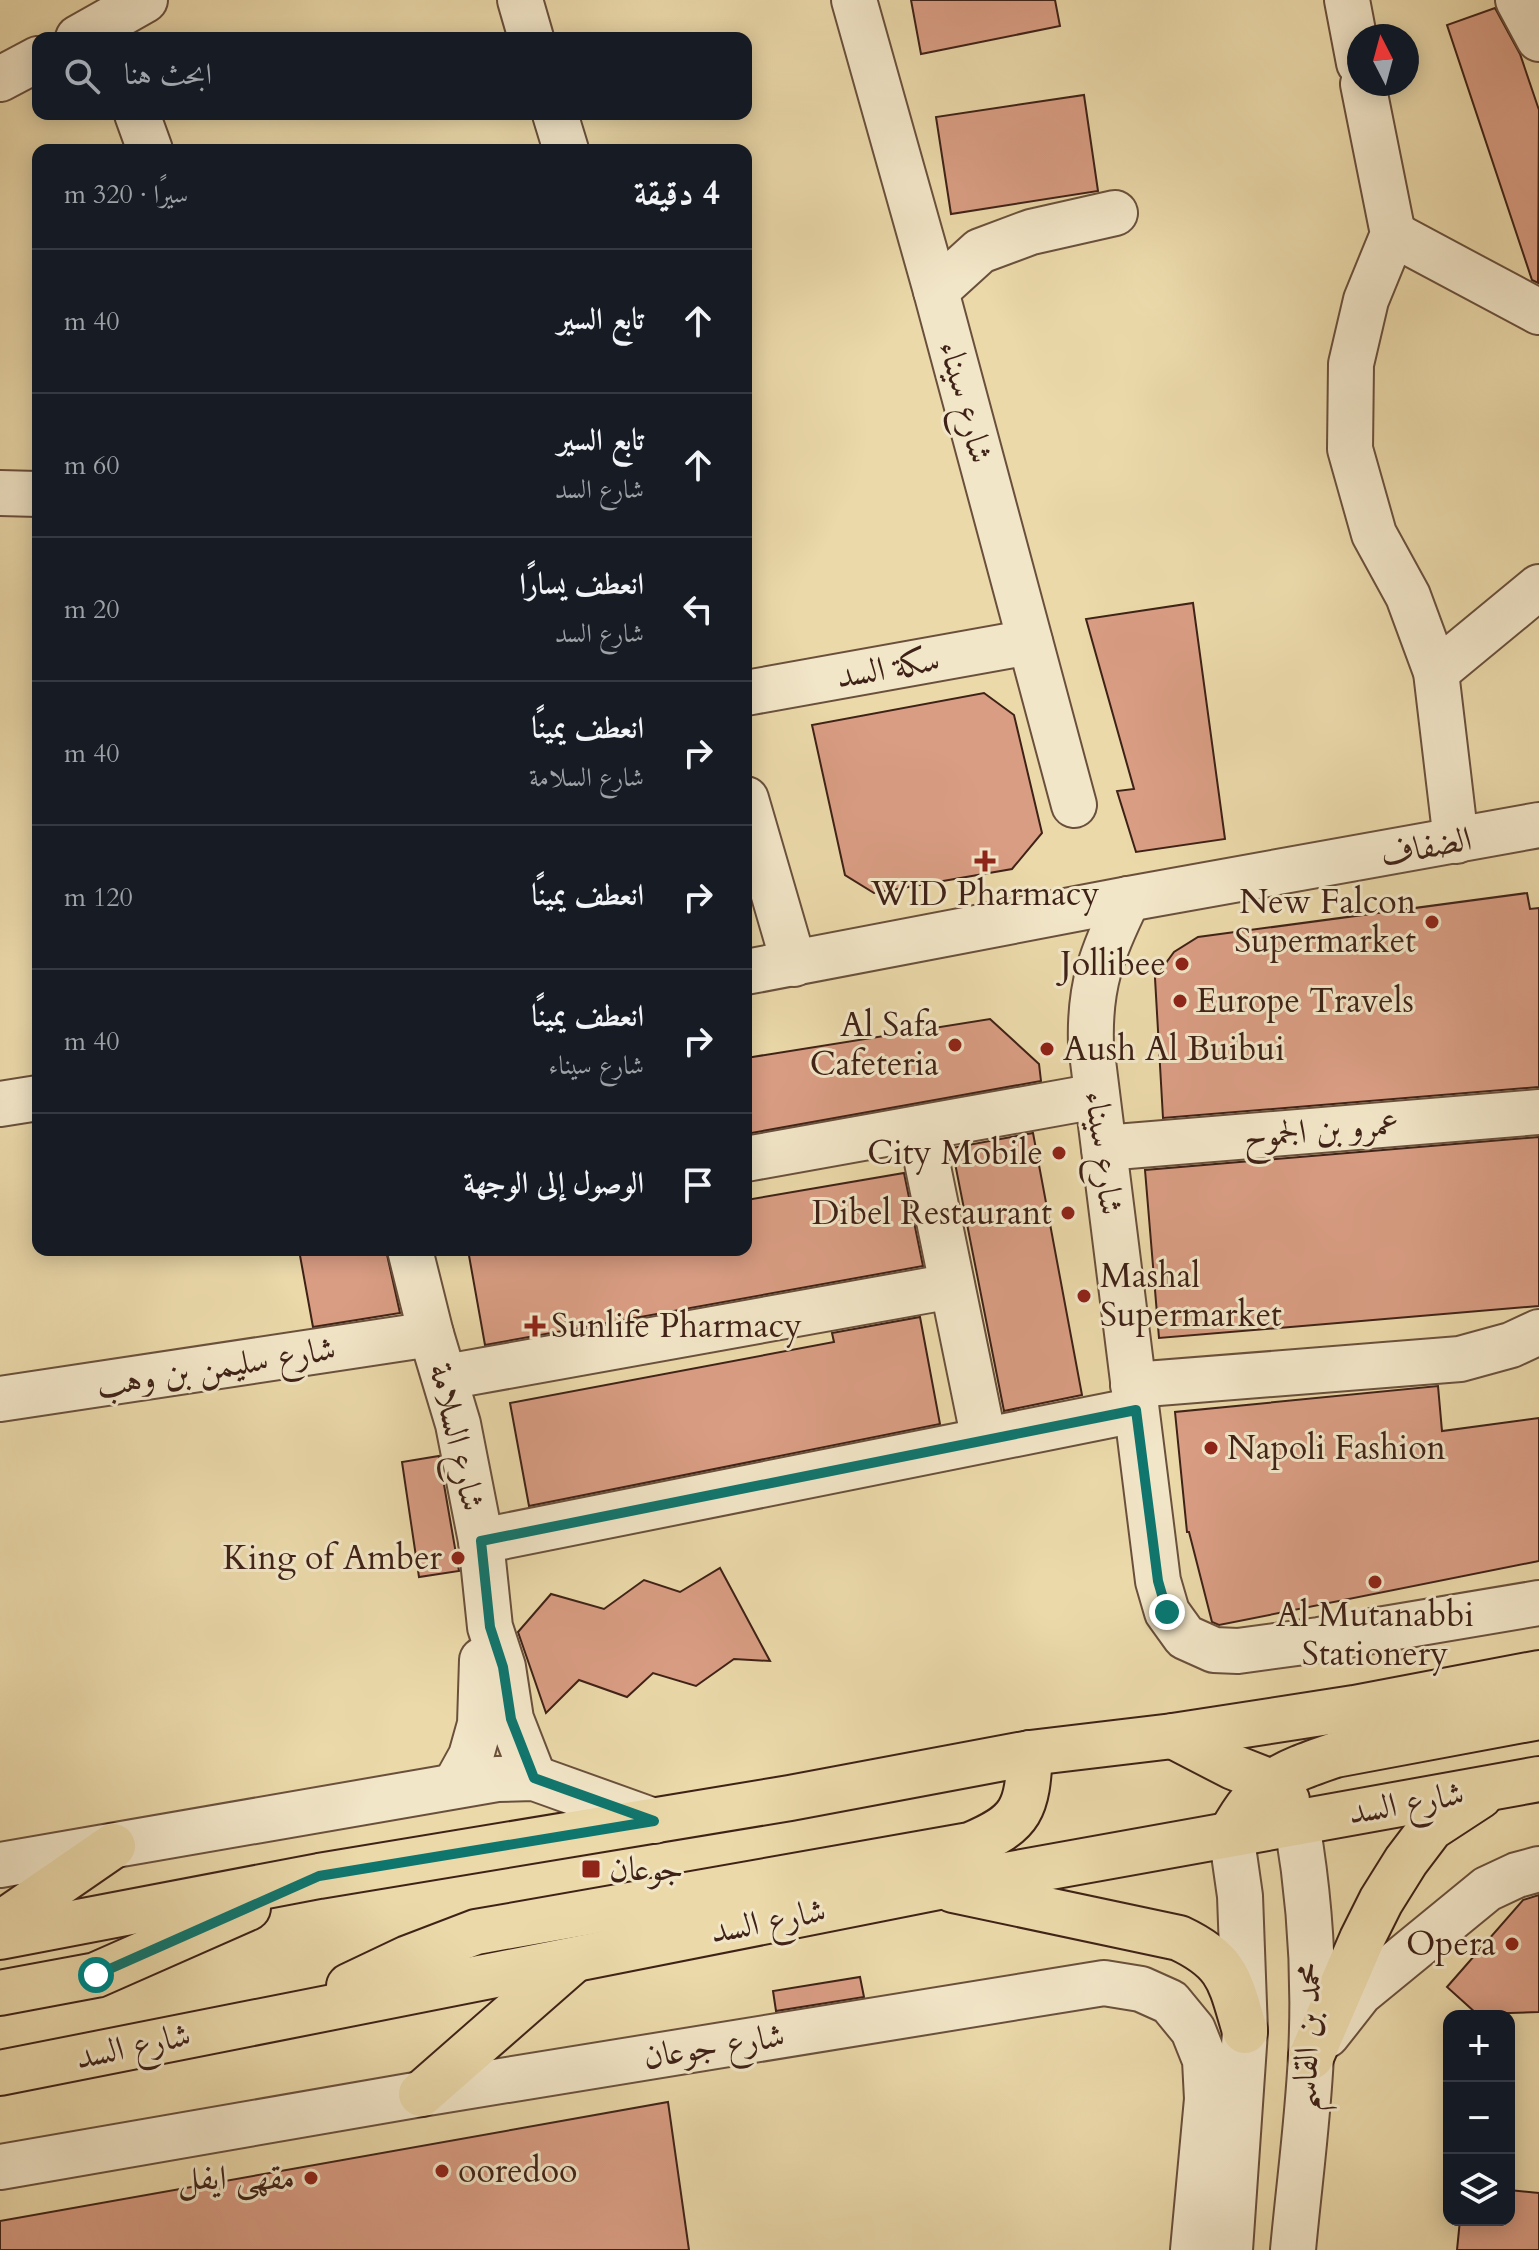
<!DOCTYPE html>
<html lang="ar">
<meta charset="utf-8">
<style>
:root{--surface:#171b24;--page:#242831;--text:#f1f3f6;--muted:#9ea1a6;--line:#363941}
body{margin:0;font-family:Cardo,Amiri,serif;background:var(--page);color:var(--text);direction:rtl}
.controls{position:absolute;right:24px;bottom:24px;display:grid;overflow:hidden;border-radius:16px;box-shadow:0 4px 20px #0003}
.controls button{width:72px;height:72px;display:grid;place-items:center;padding:0;border:0;border-bottom:2px solid var(--line);background:var(--surface);color:var(--text);font:40px sans-serif}
.compass{position:absolute;left:1347px;top:24px;width:72px;height:72px;border-radius:50%;background:var(--surface);box-shadow:0 4px 20px #0003;rotate:354deg}
.stop{position:absolute;width:24px;height:24px;margin:-18px;border:6px solid #0f766e;border-radius:50%;background:#fff}
.stop.end{background:#0f766e;border-color:#fff;box-shadow:0 2px 8px #0008}
.list{margin:0;padding:0;list-style:none}
h2{display:flex;justify-content:space-between;align-items:center;height:104px;margin:0;padding:0 32px;font-size:34px}
h2 small{font-size:26px;font-weight:400;color:var(--muted)}
.list li{display:grid;grid-template-columns:52px 1fr auto;gap:24px;align-items:center;box-sizing:border-box;height:144px;padding:0 32px;border-top:2px solid var(--line)}
.list b{display:block;font-size:30px;white-space:nowrap}
.list p{margin:0;font-size:26px;white-space:nowrap;color:var(--muted)}
.list em{font-size:26px;font-style:normal;color:var(--muted)}
.icon{flex:none;width:44px;height:44px;fill:none;stroke:currentColor;stroke-width:2;stroke-linecap:round;stroke-linejoin:round}
.map{position:relative;flex:none;width:1539px;height:2250px;overflow:hidden;direction:ltr}
.search{position:absolute;background:var(--surface);box-shadow:0 4px 20px #0003;left:32px;top:32px;width:720px;height:88px;display:flex;align-items:center;gap:20px;box-sizing:border-box;padding:0 28px;border-radius:16px;color:var(--muted);font-size:30px}
.panel{position:absolute;background:var(--surface);box-shadow:0 4px 20px #0003;left:32px;top:144px;width:720px;height:1112px;border-radius:16px;direction:rtl}
.map>svg:first-child{display:block}
.building{fill:#d99d83;stroke:#3f2217;stroke-width:2}
.lines{fill:none;stroke-linecap:round;stroke-linejoin:round}
.minor-casing{stroke:#6a503c;stroke-width:48}
.major-casing{stroke:#3f2217;stroke-width:48}
.minor{stroke:#f2e6c8;stroke-width:44}
.major{stroke:#ebd9aa;stroke-width:44}
.route{stroke:#0f766e;stroke-width:10}
.poi-dot{fill:#8f2418;stroke:#f2e6c8;stroke-width:3}
.labels{text-anchor:middle;dominant-baseline:central;stroke-width:6;stroke-linejoin:round;paint-order:stroke}
.street-label{font-size:34px;fill:#3f2217;stroke:#f2e6c8}
.poi-label{font-size:34px;fill:#3f2217;stroke:#f2e6c8;text-anchor:end}
</style>
<div class="map">
<svg width="1539" height="2250" viewBox="0 0 1539 2250">
<rect width="100%" height="100%" fill="#ebd9aa"/>
<filter id="stains"><feTurbulence type="fractalNoise" baseFrequency=".0025" numOctaves="4"/><feColorMatrix values="0 0 0 0 .2 0 0 0 0 .09 0 0 0 0 .02 0 0 0 .5 -.17"/></filter>
<radialGradient id="worn" r=".72"><stop offset=".6" stop-color="#630" stop-opacity="0"/><stop offset="1" stop-color="#630" stop-opacity=".3"/></radialGradient>
<g class="building">
<path d="M 911,0 L 1055,0 L 1060,26 L 921,54 Z"/>
<path d="M 1495,8 L 1520,54 L 1539,110 L 1538,283 L 1532,280 L 1447,25 Z"/>
<path d="M 1084,95 L 1098,191 L 951,214 L 936,117 Z"/>
<path d="M 1193,603 L 1225,839 L 1136,852 L 1117,791 L 1134,789 L 1086,619 Z"/>
<path d="M 984,693 L 1014,715 L 1042,833 L 1012,869 L 874,893 L 845,875 L 812,725 Z"/>
<path d="M 1527,893 L 1530,909 L 1539,908 L 1539,1087 L 1163,1118 L 1155,978 L 1174,952 L 1198,937 Z"/>
<path d="M 990,1019 L 1039,1064 L 1041,1081 L 746,1134 L 746,1058 Z"/>
<path d="M 1033,1133 L 1082,1395 L 1004,1411 L 952,1148 Z"/>
<path d="M 1539,1137 L 1539,1306 L 1159,1338 L 1145,1170 Z"/>
<path d="M 904,1173 L 923,1266 L 485,1345 L 468,1250 L 746,1250 L 746,1200 Z"/>
<path d="M 299,1250 L 386,1250 L 400,1313 L 313,1327 Z"/>
<path d="M 920,1317 L 940,1424 L 529,1506 L 510,1403 L 834,1342 L 832,1333 Z"/>
<path d="M 1438,1386 L 1442,1431 L 1539,1418 L 1539,1561 L 1219,1625 L 1212,1622 L 1189,1532 L 1187,1532 L 1175,1412 Z"/>
<path d="M 439,1456 L 459,1571 L 419,1577 L 402,1462 Z"/>
<path d="M 720,1568 L 770,1661 L 734,1659 L 696,1686 L 653,1673 L 627,1697 L 579,1680 L 546,1713 L 518,1632 L 551,1594 L 604,1609 L 644,1580 L 680,1592 Z"/>
<path d="M 1539,1895 L 1539,2012 L 1477,2014 L 1447,1987 L 1523,1900 Z"/>
<path d="M 860,1977 L 864,1997 L 776,2011 L 773,1991 Z"/>
<path d="M 668,2102 L 689,2250 L 0,2250 L 0,2221 Z"/>
<path d="M 1509,2190 L 1539,2193 L 1539,2250 L 1457,2250 L 1460,2220 L 1509,2220 Z"/>
</g>
<g class="lines">
<g class="minor-casing">
<g id="minor">
<path d="M 520,0 L 531,38"/>
<path d="M 854,0 L 936,291 L 1074,805"/>
<path d="M 1347,0 L 1359,63"/>
<path d="M 1518,0 L 1539,39"/>
<path d="M 78,38 L 145,0"/>
<path d="M 0,79 L 38,59"/>
<path d="M 1363,84 L 1393,234 L 1366,300 L 1351,364 L 1350,449 L 1374,534 L 1408,596 L 1436,672 L 1456,841"/>
<path d="M 137,114 L 150,150"/>
<path d="M 555,114 L 566,150"/>
<path d="M 1393,234 L 1539,312"/>
<path d="M 936,291 L 980,251 L 1031,232 L 1115,213"/>
<path d="M 0,493 L 38,494"/>
<path d="M 1436,672 L 1539,587"/>
<path d="M 746,693 L 1030,642"/>
<path d="M 746,799 L 794,964"/>
<path d="M 1128,899 C 1102,952 1089,985 1091,1045 L 1158,1581 L 1167,1612 L 1185,1637 L 1214,1650 L 1238,1651 L 1319,1640 L 1539,1603"/>
<path d="M 746,972 L 1128,899 L 1539,825"/>
<path d="M 0,1104 L 38,1098"/>
<path d="M 920,1128 L 984,1440"/>
<path d="M 1104,1148 L 1539,1112"/>
<path d="M 746,1159 L 1097,1096"/>
<path d="M 410,1250 L 431,1334 L 458,1424 L 481,1541 L 490,1627 L 503,1667 L 511,1719 L 534,1778"/>
<path d="M 446,1377 L 952,1286"/>
<path d="M 1133,1385 L 1460,1359 L 1511,1345 L 1539,1332"/>
<path d="M 0,1399 L 431,1334"/>
<path d="M 481,1541 L 1136,1410"/>
<path d="M 455,1785 L 471,1756 L 480,1724 L 482,1660"/>
<path d="M 0,1865 L 497,1779 L 534,1778 L 654,1821"/>
<path d="M 1327,2035 L 1360,1993 L 1487,1889 L 1517,1875 L 1539,1869"/>
<path d="M 0,2167 L 421,2094 L 1104,1983 L 1141,1989 L 1170,2002 L 1193,2030 L 1205,2060 L 1207,2099 L 1193,2250"/>
<path d="M 1230,2250 L 1245,2031 L 1240,1896 L 1231,1833"/>
<path d="M 1293,2250 C 1299,2185 1308,2120 1311,2055 C 1315,1978 1310,1900 1297,1824"/>
</g>
</g>
<g class="major-casing">
<g id="major">
<path d="M 1173,1736 L 1233,1767 L 1271,1782 L 1287,1800"/>
<path d="M 1231,1833 C 1260,1781 1280,1774 1335,1755 L 1539,1717"/>
<path d="M 953,1890 L 1179,1938 C 1230,1962 1230,1982 1245,2031"/>
<path d="M 0,1924 L 113,1846"/>
<path d="M 0,1937 L 319,1876 L 790,1798 L 1030,1753 L 1173,1736 L 1354,1708 L 1539,1673"/>
<path d="M 349,1986 L 408,1958 L 476,1932 L 970,1845 C 1023,1823 1027,1809 1030,1753"/>
<path d="M 0,1993 L 96,1975 L 248,1908"/>
<path d="M 1311,2057 L 1362,1939 L 1381,1901 L 1406,1861 L 1431,1828 L 1480,1796"/>
<path d="M 0,2073 L 939,1887 L 1539,1779"/>
<path d="M 421,2094 L 574,1960"/>
</g>
</g>
<use href="#minor" class="minor"/>
<use href="#major" class="major"/>
</g>
<g class="lines">
<path class="route" d="M 96,1975 L 319,1876 L 654,1821 L 534,1778 L 511,1719 L 503,1667 L 490,1627 L 481,1541 L 1136,1410 L 1158,1581 L 1167,1612"/>
</g>
<g class="poi-dot">
<path d="M981 849h8v8h8v8h-8v8h-8v-8h-8v-8h8z"/>
<circle cx="1432" cy="922" r="8"/>
<circle cx="1182" cy="964" r="8"/>
<circle cx="1180" cy="1001" r="8"/>
<circle cx="955" cy="1045" r="8"/>
<circle cx="1047" cy="1049" r="8"/>
<circle cx="1059" cy="1153" r="8"/>
<circle cx="1068" cy="1213" r="8"/>
<circle cx="1084" cy="1296" r="8"/>
<path d="M531 1314h8v8h8v8h-8v8h-8v-8h-8v-8h8z"/>
<circle cx="1211" cy="1448" r="8"/>
<circle cx="458" cy="1558" r="8"/>
<circle cx="1375" cy="1582" r="8"/>
<rect x="581" y="1859" width="20" height="20" rx="4"/>
<circle cx="1512" cy="1944" r="8"/>
<circle cx="442" cy="2171" r="8"/>
<circle cx="311" cy="2178" r="8"/>
</g>
<g class="labels">
<g class="street-label">
<text transform="translate(966 402) rotate(75)">شارع سيناء</text>
<text transform="translate(888 668) rotate(-10)">سكة السد</text>
<text transform="translate(1426 847) rotate(-11)">الضفاف</text>
<text transform="translate(1321 1130) rotate(-5)">عمرو بن الجموح</text>
<text transform="translate(1104 1153) rotate(83)">شارع سيناء</text>
<text transform="translate(216 1367) rotate(-9)">شارع سليمن بن وهب</text>
<text transform="translate(457 1437) rotate(77)">شارع السلامة</text>
<text transform="translate(1406 1803) rotate(-10)">شارع السد</text>
<text transform="translate(768 1921) rotate(-11)">شارع السد</text>
<text transform="translate(1307 2037) rotate(-88)">محمد بن القاسم</text>
<text transform="translate(133 2046) rotate(-12)">شارع السد</text>
<text transform="translate(714 2046) rotate(-9)">شارع جوعان</text>
</g>
<g class="poi-label">
<text x="985" y="894" text-anchor="middle">WID Pharmacy</text>
<text x="1416" y="902">New Falcon<tspan x="1416" dy="39">Supermarket</tspan></text>
<text x="1166" y="964">Jollibee</text>
<text x="1196" y="1001" text-anchor="start">Europe Travels</text>
<text x="939" y="1025">Al Safa<tspan x="939" dy="39">Cafeteria</tspan></text>
<text x="1063" y="1049" text-anchor="start">Aush Al Buibui</text>
<text x="1043" y="1153">City Mobile</text>
<text x="1052" y="1213">Dibel Restaurant</text>
<text x="1100" y="1276" text-anchor="start">Mashal<tspan x="1100" dy="39">Supermarket</tspan></text>
<text x="551" y="1326" text-anchor="start">Sunlife Pharmacy</text>
<text x="1227" y="1448" text-anchor="start">Napoli Fashion</text>
<text x="442" y="1558">King of Amber</text>
<text x="1375" y="1615" text-anchor="middle">Al Mutanabbi<tspan x="1375" dy="39">Stationery</tspan></text>
<text x="609" y="1869" text-anchor="start">جوعان</text>
<text x="1496" y="1944">Opera</text>
<text x="458" y="2171" text-anchor="start">ooredoo</text>
<text x="295" y="2178">مقهى ايفل</text>
</g>
</g>
<rect width="100%" height="100%" filter="url(#stains)"/>
<rect width="100%" height="100%" fill="url(#worn)"/>
</svg>
<div class="controls">
<button>+</button>
<button>−</button>
<button><svg class="icon" aria-label="layers" viewBox="0 0 24 24"><path d="M12 4l9 5-9 5-9-5zM3 14l9 5 9-5"/></svg></button>
</div>
<svg class="compass" viewBox="-18 -18 36 36"><path d="M0-13l5 13h-10z" fill="#e53935"/><path d="M0 13l5-13h-10z" fill="#9ea1a6"/></svg>
<div class="stop" style="left:96px;top:1975px"></div>
<div class="stop end" style="left:1167px;top:1612px"></div>
<div class="search"><svg class="icon" aria-label="search" viewBox="0 0 24 24"><circle cx="10" cy="10" r="6"/><path d="M15 15l6 6"/></svg>ابحث هنا</div>
<section class="panel">
<h2>4 دقيقة<small>سيرًا · 320 m</small></h2>
<ul class="list">
<li><svg class="icon" aria-label="ahead" viewBox="0 0 24 24"><path d="M12 20V5M6 11l6-6 6 6"/></svg><div><b>تابع السير</b></div><em>40 m</em></li>
<li><svg class="icon" aria-label="ahead" viewBox="0 0 24 24"><path d="M12 20V5M6 11l6-6 6 6"/></svg><div><b>تابع السير</b><p>شارع السد</p></div><em>60 m</em></li>
<li><svg class="icon" aria-label="left" viewBox="0 0 24 24"><path d="M17 20v-9H6M10 6l-5 5 5 5"/></svg><div><b>انعطف يسارًا</b><p>شارع السد</p></div><em>20 m</em></li>
<li><svg class="icon" aria-label="right" viewBox="0 0 24 24"><path d="M7 20v-9h11M14 6l5 5-5 5"/></svg><div><b>انعطف يمينًا</b><p>شارع السلامة</p></div><em>40 m</em></li>
<li><svg class="icon" aria-label="right" viewBox="0 0 24 24"><path d="M7 20v-9h11M14 6l5 5-5 5"/></svg><div><b>انعطف يمينًا</b></div><em>120 m</em></li>
<li><svg class="icon" aria-label="right" viewBox="0 0 24 24"><path d="M7 20v-9h11M14 6l5 5-5 5"/></svg><div><b>انعطف يمينًا</b><p>شارع سيناء</p></div><em>40 m</em></li>
<li><svg class="icon" aria-label="arrive" viewBox="0 0 24 24"><path d="M6 21V4h12l-3 4 3 4H6"/></svg><div><b>الوصول إلى الوجهة</b></div></li>
</ul>
</section>
</div>
